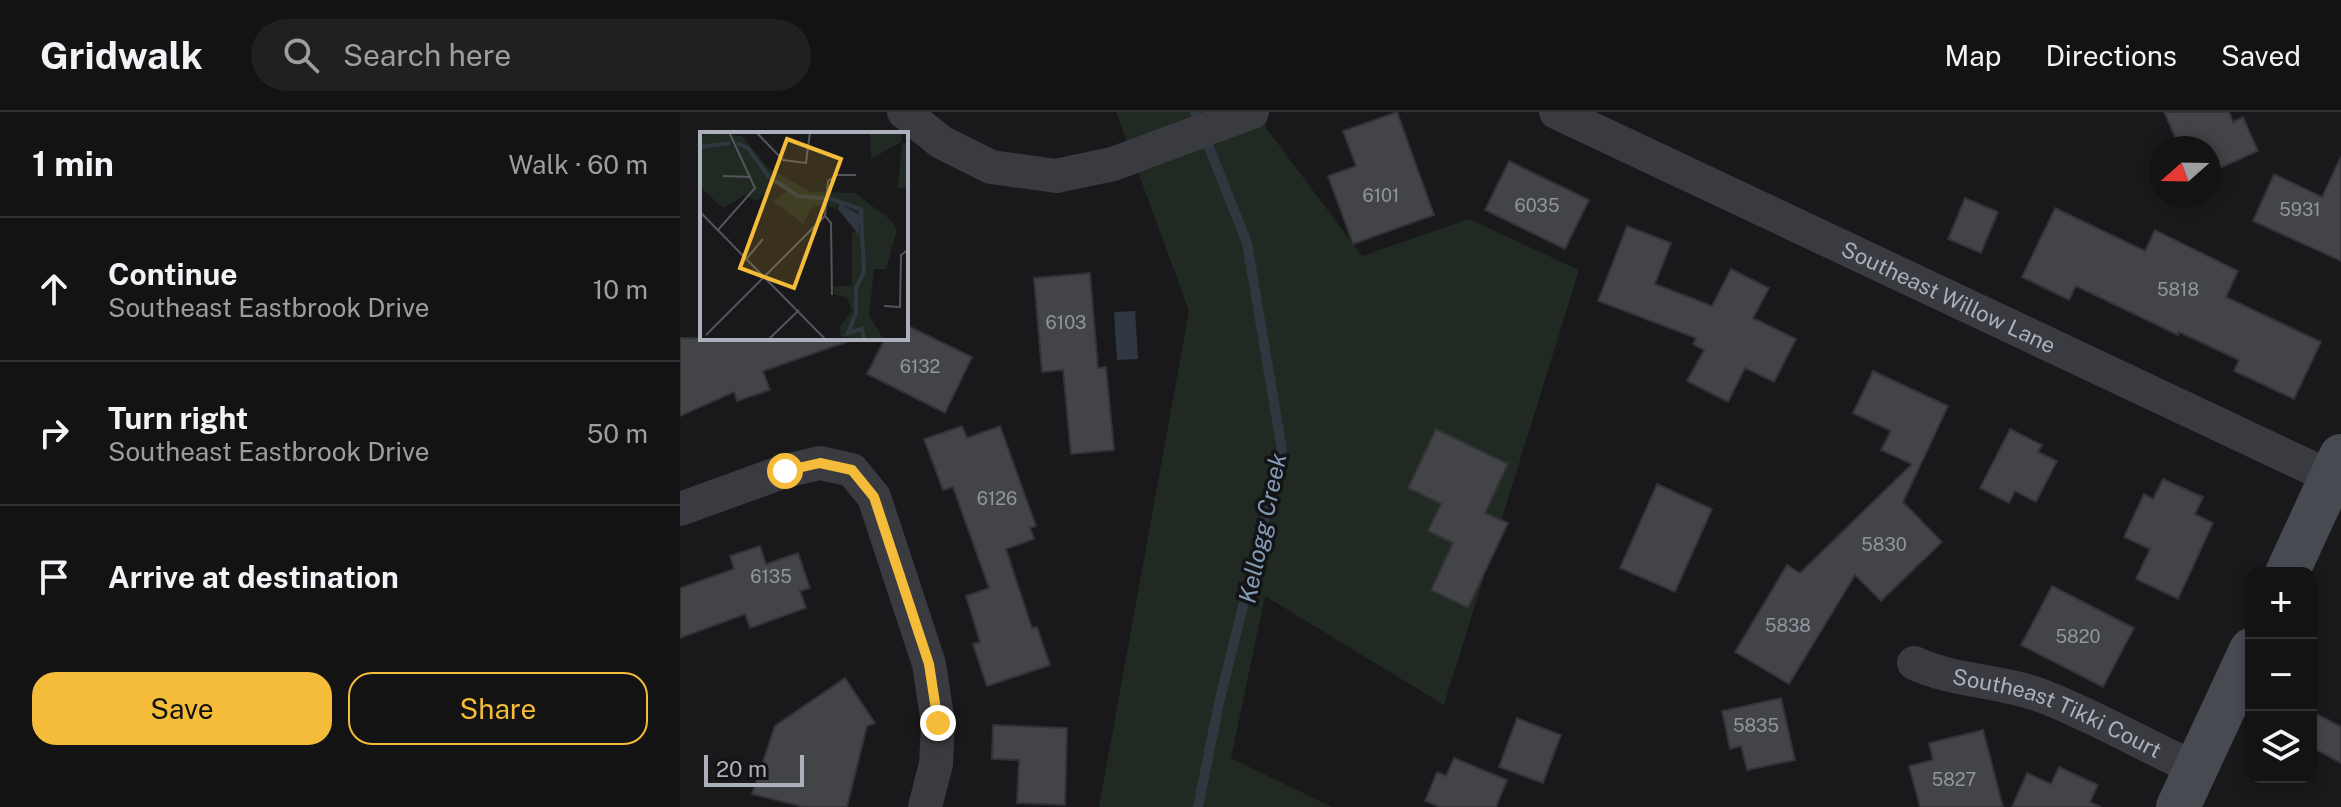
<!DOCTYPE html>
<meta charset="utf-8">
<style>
:root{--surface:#131314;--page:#202022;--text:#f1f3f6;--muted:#9d9ea0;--line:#323234;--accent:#f4bc39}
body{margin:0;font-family:"Public Sans",sans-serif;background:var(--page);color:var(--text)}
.controls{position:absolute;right:24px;bottom:24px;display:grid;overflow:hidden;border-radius:16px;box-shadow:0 4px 12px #0003}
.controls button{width:72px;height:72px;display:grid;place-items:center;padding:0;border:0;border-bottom:2px solid var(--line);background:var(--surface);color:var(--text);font:40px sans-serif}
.compass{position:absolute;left:1469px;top:24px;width:72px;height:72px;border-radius:50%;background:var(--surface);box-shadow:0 4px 12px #0003;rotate:250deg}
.scale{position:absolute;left:24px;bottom:20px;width:100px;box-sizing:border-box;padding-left:8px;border:4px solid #acb0bb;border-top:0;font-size:22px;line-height:28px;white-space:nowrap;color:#acb0bb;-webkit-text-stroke:6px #141417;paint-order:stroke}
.stop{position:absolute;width:24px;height:24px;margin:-18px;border:6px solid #f4bc39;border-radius:50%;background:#fff}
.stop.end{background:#f4bc39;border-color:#fff;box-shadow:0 2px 8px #0008}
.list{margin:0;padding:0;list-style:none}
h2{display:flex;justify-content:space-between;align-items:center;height:104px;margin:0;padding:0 32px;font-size:34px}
h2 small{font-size:26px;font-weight:400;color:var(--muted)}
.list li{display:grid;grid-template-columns:52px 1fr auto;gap:24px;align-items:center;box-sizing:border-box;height:144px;padding:0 32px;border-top:2px solid var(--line)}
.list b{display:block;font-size:30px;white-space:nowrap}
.list p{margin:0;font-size:26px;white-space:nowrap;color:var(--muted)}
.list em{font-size:26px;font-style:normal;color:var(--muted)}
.actions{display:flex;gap:16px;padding:24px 32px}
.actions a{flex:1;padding:18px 0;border:2px solid var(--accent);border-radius:24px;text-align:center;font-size:28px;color:var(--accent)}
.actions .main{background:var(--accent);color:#111}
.icon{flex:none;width:44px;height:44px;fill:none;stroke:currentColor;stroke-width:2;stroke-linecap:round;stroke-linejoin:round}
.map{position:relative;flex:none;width:1661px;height:695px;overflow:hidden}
header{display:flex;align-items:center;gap:48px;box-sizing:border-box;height:112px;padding:0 40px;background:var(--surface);border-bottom:2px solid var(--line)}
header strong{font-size:38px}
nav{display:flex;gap:44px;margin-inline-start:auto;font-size:28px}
.search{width:560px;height:72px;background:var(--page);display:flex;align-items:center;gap:20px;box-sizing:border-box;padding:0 28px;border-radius:44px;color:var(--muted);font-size:30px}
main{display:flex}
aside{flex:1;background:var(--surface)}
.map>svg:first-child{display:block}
.green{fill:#212a22}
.water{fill:#2f3840}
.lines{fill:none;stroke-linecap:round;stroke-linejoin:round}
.stream{stroke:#2f3840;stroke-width:10}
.building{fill:#434448;stroke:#333337;stroke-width:2}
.street{stroke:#3a3b41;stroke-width:34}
.secondary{stroke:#484a51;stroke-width:44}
.route{stroke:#f4bc39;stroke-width:10}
.labels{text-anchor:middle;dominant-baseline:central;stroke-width:7;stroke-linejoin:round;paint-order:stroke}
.number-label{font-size:18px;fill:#92959e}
.street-label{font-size:22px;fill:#acb0bb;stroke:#141417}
.water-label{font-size:24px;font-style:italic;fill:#839cb6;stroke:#141417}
.inset-river{fill:none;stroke:#2f3840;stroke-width:4}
.inset-road{fill:none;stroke:#54555b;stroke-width:2}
.view{fill:#f4bc39;fill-opacity:0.15;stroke:#f4bc39;stroke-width:4}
.inset-edge{fill:none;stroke:#acb0bb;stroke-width:4}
</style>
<header>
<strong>Gridwalk</strong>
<div class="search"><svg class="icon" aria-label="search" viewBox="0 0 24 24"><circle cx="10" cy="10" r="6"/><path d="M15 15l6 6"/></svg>Search here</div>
<nav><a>Map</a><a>Directions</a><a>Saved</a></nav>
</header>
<main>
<aside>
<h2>1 min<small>Walk · 60 m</small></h2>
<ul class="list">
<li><svg class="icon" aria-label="ahead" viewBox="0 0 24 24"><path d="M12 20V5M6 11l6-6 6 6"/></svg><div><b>Continue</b><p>Southeast Eastbrook Drive</p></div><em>10 m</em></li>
<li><svg class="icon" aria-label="right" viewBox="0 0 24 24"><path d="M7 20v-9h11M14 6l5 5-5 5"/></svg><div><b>Turn right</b><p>Southeast Eastbrook Drive</p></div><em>50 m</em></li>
<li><svg class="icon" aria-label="arrive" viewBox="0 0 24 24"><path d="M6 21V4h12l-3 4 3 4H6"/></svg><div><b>Arrive at destination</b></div></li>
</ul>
<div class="actions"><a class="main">Save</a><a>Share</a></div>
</aside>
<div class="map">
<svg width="1661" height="695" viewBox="0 0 1661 695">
<rect width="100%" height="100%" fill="#19191b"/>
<path class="green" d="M 436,0 L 587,0 L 586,16 L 682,144 L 789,107 L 899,158 L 764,593 L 585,484 L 551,646 L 652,695 L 419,695 L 509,199 Z"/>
<path class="water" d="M 455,199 L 458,247 L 437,248 L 434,200 Z"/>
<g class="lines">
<path class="stream" d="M 515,0 L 567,131 L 602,338 L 539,591 L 518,695"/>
</g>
<g class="building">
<path d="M 717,0 L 754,103 L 673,132 L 648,64 L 676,54 L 663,19 Z"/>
<path d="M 1484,0 L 1549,0 L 1553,10 L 1563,5 L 1578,39 L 1529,61 L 1529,36 L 1500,36 Z"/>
<path d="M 1661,45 L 1661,149 L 1573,109 L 1594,62 L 1642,85 Z"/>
<path d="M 829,49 L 909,88 L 885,137 L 805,98 Z"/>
<path d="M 1285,86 L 1318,100 L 1301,141 L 1268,127 Z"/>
<path d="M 1375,96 L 1465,139 L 1475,118 L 1558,159 L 1546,185 L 1641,230 L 1614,287 L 1554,259 L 1559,248 L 1499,220 L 1498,223 L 1396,174 L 1389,188 L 1342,165 Z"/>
<path d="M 947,114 L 991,131 L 975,172 L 1032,194 L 1051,157 L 1089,176 L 1073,206 L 1116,227 L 1094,270 L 1065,256 L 1048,290 L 1007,269 L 1024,238 L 1013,232 L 1016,226 L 918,189 Z"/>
<path d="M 410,161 L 418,256 L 426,255 L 434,338 L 391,342 L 383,258 L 362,260 L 354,166 Z"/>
<path d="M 226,213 L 292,245 L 265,301 L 187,262 L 205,226 L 226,226 Z"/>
<path d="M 0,226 L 165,226 L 166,230 L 83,259 L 90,278 L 57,289 L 54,280 L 0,304 Z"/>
<path d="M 1193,259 L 1268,294 L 1223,390 L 1262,430 L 1201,489 L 1175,463 L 1109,572 L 1055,540 L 1107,453 L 1120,461 L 1232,352 L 1201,338 L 1211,319 L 1173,301 Z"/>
<path d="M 282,314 L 287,326 L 320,314 L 356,414 L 350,416 L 354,427 L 326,437 L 352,516 L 357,515 L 370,553 L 307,574 L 293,532 L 300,530 L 286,484 L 309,476 L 273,375 L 263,378 L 244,327 Z"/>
<path d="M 756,317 L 828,352 L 805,401 L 828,411 L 788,496 L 751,478 L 773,431 L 748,419 L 761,392 L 728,376 Z"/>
<path d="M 1330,317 L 1362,333 L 1358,340 L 1377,349 L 1356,390 L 1335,379 L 1329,391 L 1300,376 Z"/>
<path d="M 1483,367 L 1523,385 L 1515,402 L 1533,411 L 1498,487 L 1456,467 L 1470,437 L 1444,425 L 1464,382 L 1473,387 Z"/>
<path d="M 977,372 L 1032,397 L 995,480 L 940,456 Z"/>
<path d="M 80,434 L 86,452 L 118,441 L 130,476 L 120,479 L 126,496 L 70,516 L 65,502 L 0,526 L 0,476 L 54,457 L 50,444 Z"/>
<path d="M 1372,474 L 1454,516 L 1423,575 L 1341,533 Z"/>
<path d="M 165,566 L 195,611 L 187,614 L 167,695 L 124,695 L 72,682 L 95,614 Z"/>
<path d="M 1101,586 L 1115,648 L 1067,658 L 1061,634 L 1050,637 L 1042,599 Z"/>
<path d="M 1631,599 L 1661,615 L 1661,651 L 1631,635 Z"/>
<path d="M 837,606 L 881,623 L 863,671 L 819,655 Z"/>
<path d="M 313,613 L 387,616 L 385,693 L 337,691 L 339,648 L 312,647 Z"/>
<path d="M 1303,618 L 1323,695 L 1240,695 L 1229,654 L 1253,648 L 1249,631 Z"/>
<path d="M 774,646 L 827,668 L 816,695 L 760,695 L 745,689 L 757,660 L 766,664 Z"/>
<path d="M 1379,655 L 1418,673 L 1410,690 L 1421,695 L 1332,695 L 1347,661 L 1371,672 Z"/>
</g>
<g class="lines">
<g class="street">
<path d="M 224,0 L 261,30 L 311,55 L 376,64 L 433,52 L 572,0"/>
<path id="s1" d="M 876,0 L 1661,370"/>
<path d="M 0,397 L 105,359 L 140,351 L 172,358 L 194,385 L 249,552 L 258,611 L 256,652 L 245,695"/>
<path id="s2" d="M 1234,551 C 1275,570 1322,568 1365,585 C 1416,605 1466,634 1516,657"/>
</g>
<g class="secondary">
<path d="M 1607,461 L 1661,344"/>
<path d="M 1498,695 L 1571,538"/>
</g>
</g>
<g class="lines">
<path class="route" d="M 105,359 L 140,351 L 172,358 L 194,385 L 249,552 L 258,611"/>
</g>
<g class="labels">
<g class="number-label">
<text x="701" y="83">6101</text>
<text x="857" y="93">6035</text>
<text x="1620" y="97">5931</text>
<text x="1498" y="177">5818</text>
<text x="386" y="210">6103</text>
<text x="240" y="254">6132</text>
<text x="317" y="386">6126</text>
<text x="1204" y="432">5830</text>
<text x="91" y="464">6135</text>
<text x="1108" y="513">5838</text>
<text x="1398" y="524">5820</text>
<text x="1076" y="613">5835</text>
<text x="1274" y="667">5827</text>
</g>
<g class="street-label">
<text stroke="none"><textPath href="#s1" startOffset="434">Southeast Willow Lane</textPath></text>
<text stroke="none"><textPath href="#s2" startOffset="152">Southeast Tikki Court</textPath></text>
</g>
<g class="water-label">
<text transform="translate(582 416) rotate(-78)">Kellogg Creek</text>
</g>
</g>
<g transform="translate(20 20)">
<rect width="208" height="208" fill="#19191b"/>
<path d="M 11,0 L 42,4 L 67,35 L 111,60 L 155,61 L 192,89 L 197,98 L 186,137 L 174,137 L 169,183 L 184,208 L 141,205 L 140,195 L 152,179 L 147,165 L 135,163 L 133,155 L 152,153 L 152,102 L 162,94 L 137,73 L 136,77 L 123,72 L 111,76 L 103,92 L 73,69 L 87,59 L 75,51 L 57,69 L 45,63 L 23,76 L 0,55 L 0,4 ZM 170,0 L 202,0 L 201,10 L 171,27 ZM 202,11 L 208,11 L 208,56 L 198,56 Z" fill="#212a22"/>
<path d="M 141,72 L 160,84 L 159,103 L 137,76 Z" fill="#2f3840"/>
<path class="inset-river" d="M 37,11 L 48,16 L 69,45 L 98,64 L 131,67 L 161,77 L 164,140 L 156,156 L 156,181 L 148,201 L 162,197 L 164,208M 0,15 L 30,11"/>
<path class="inset-road" d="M 56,0 L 83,28 L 106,31 L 110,0M 23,44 L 51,45M 0,80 L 126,208M 125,84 L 131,91 L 132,163M 125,84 L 128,49 L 137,43 L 156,43M 18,98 L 55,56 L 29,0M 47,126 L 63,107M 184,174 L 200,175 L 201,123 L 208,118M 6,203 L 125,84M 68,208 L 99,178"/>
<path class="view" d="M 87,7 L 141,27 L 94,156 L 40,136 Z"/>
<rect width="208" height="208" class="inset-edge"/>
</g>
</svg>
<div class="controls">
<button>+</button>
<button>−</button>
<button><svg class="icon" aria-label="layers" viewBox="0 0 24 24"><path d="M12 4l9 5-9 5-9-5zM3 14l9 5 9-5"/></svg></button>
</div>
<svg class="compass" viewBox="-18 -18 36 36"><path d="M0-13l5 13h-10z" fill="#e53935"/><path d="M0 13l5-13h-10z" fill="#9d9ea0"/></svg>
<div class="scale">20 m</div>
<div class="stop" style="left:105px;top:359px"></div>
<div class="stop end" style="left:258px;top:611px"></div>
</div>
</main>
